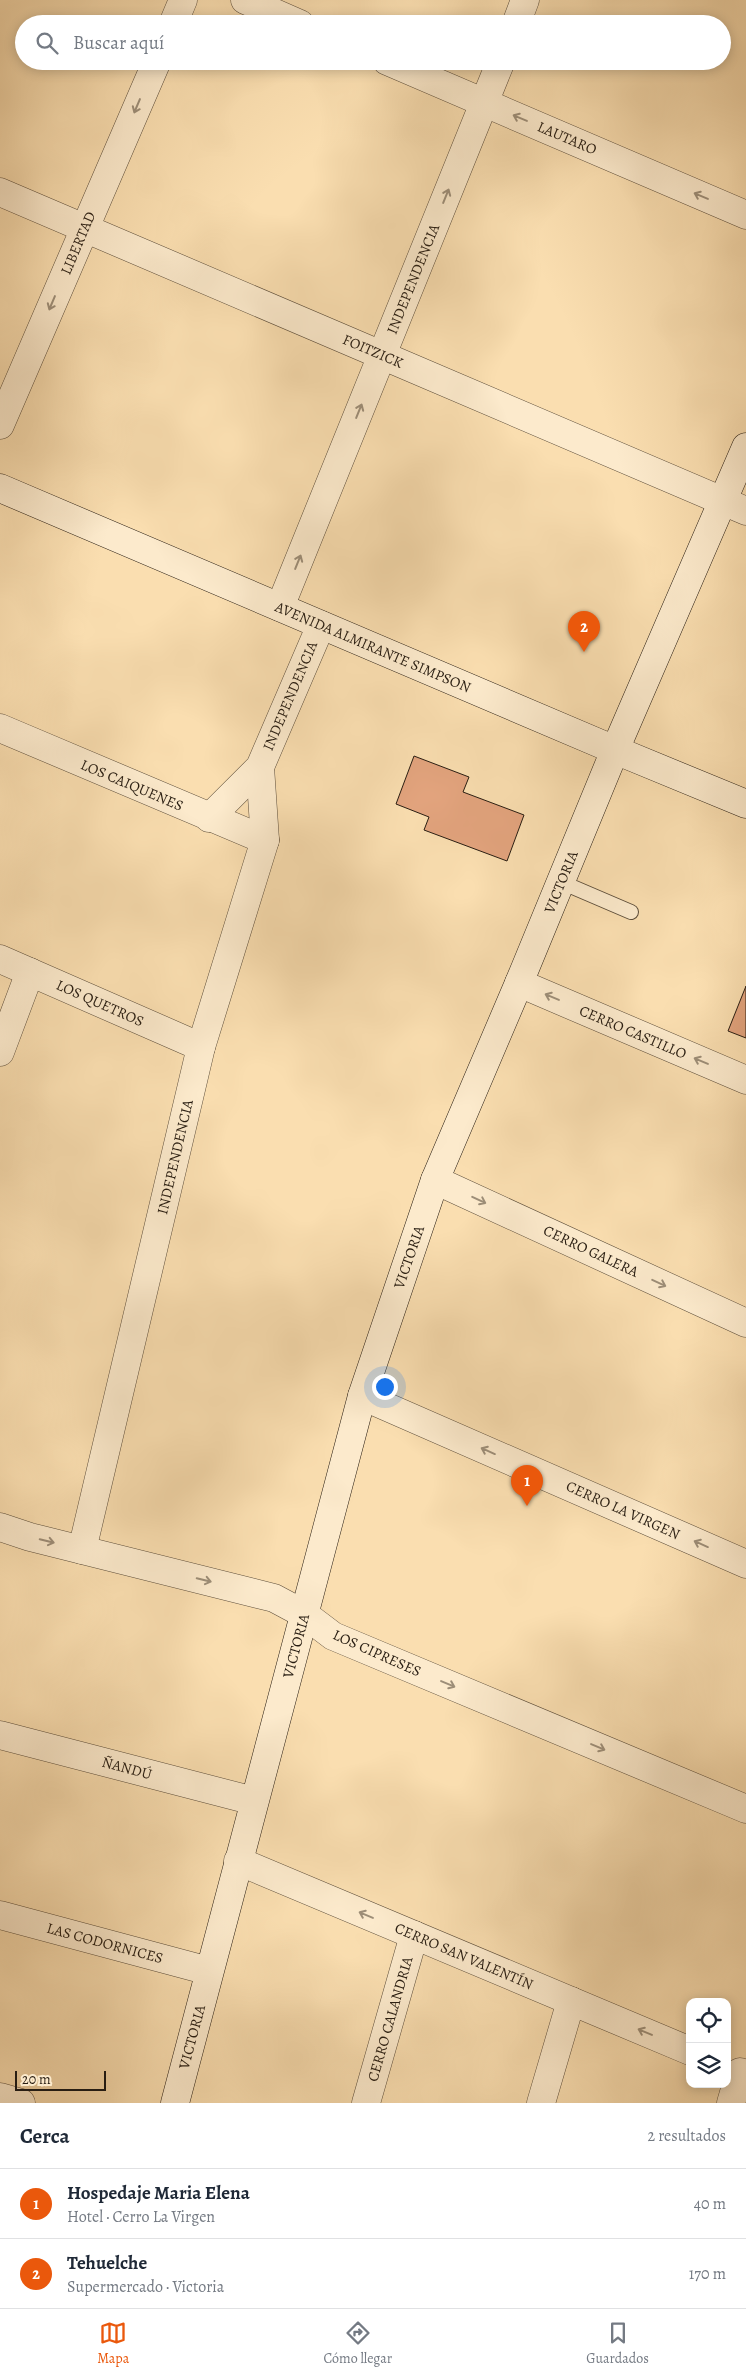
<!DOCTYPE html>
<html lang="es">
<meta charset="utf-8">
<style>
:root{--surface:#fff;--page:#f2f2f3;--text:#1f2937;--muted:#747a83;--line:#e0e1e3;--accent:#ea580c}
body{margin:0;font-family:Alegreya,serif;background:var(--page);color:var(--text)}
.controls{position:absolute;right:15px;bottom:15px;display:grid;overflow:hidden;border-radius:10px;box-shadow:0 2px 12px #0003}
.controls button{width:45px;height:45px;display:grid;place-items:center;padding:0;border:0;border-bottom:1px solid var(--line);background:var(--surface);color:var(--text);font:25px sans-serif}
.scale{position:absolute;left:15px;bottom:12px;width:91px;box-sizing:border-box;padding-left:5px;border:2px solid #281d12;border-top:0;font-size:14px;line-height:18px;white-space:nowrap;color:#281d12;-webkit-text-stroke:4px #fceacc;paint-order:stroke}
.you{position:absolute;left:384px;top:1386px;width:18px;height:18px;margin:-12px;border:4px solid #fff;border-radius:50%;background:#1a73e8;box-shadow:0 0 0 8px #1a73e833}
.badge{display:grid;place-items:center;width:32px;height:32px;border-radius:50%;background:var(--accent);color:#fff;font-size:16px;font-weight:700}
.pin{position:absolute;translate:-50% -41px;filter:drop-shadow(0 1px 2px #0008)}
.pin::after{content:'';position:absolute;top:26px;width:18px;height:15px;background:inherit;clip-path:polygon(0 0,100% 0,50% 100%)}
.list{margin:0;padding:0;list-style:none}
h2{display:flex;justify-content:space-between;align-items:center;height:65px;margin:0;padding:0 20px;font-size:21px}
h2 small{font-size:16px;font-weight:400;color:var(--muted)}
.list li{display:grid;grid-template-columns:32px 1fr auto;gap:15px;align-items:center;box-sizing:border-box;height:70px;padding:0 20px;border-top:1px solid var(--line)}
.list b{display:block;font-size:19px;white-space:nowrap}
.list p{margin:0;font-size:16px;white-space:nowrap;color:var(--muted)}
.list em{font-size:16px;font-style:normal;color:var(--muted)}
.icon{flex:none;width:28px;height:28px;fill:none;stroke:currentColor;stroke-width:2;stroke-linecap:round;stroke-linejoin:round}
.map{position:relative;flex:none;width:746px;height:2103px;overflow:hidden}
.search{position:absolute;background:var(--surface);box-shadow:0 2px 12px #0003;left:15px;right:15px;top:15px;height:55px;display:flex;align-items:center;gap:12px;box-sizing:border-box;padding:0 18px;border-radius:28px;color:var(--muted);font-size:19px}
.sheet{height:205px;background:var(--surface)}
nav{display:flex;justify-content:space-around;align-items:center;box-sizing:border-box;height:70px;border-top:1px solid var(--line);background:var(--surface);font-size:14px;color:var(--muted)}
nav a{display:grid;justify-items:center;gap:2px}
nav .on{color:var(--accent)}
.map>svg:first-child{display:block}
.building{fill:#e3a47e;stroke:#281d12}
.lines{fill:none;stroke-linecap:round;stroke-linejoin:round}
.lane-casing{stroke:#5c4d3a;stroke-width:16}
.street-casing{stroke:#5c4d3a;stroke-width:29}
.secondary-casing{stroke:#281d12;stroke-width:29}
.lane{stroke:#fceacc;stroke-width:14}
.street{stroke:#fceacc;stroke-width:28}
.secondary{stroke:#fceacc;stroke-width:28}
.oneway{stroke:#9d8e78}
.labels{text-anchor:middle;dominant-baseline:central;stroke-width:5;stroke-linejoin:round;paint-order:stroke}
.street-label{font-size:15px;fill:#281d12;stroke:#fceacc}
</style>
<div class="map">
<svg width="746" height="2103" viewBox="0 0 746 2103">
<rect width="100%" height="100%" fill="#fadeb0"/>
<filter id="stains"><feTurbulence type="fractalNoise" baseFrequency=".004" numOctaves="4"/><feColorMatrix values="0 0 0 0 .2 0 0 0 0 .09 0 0 0 0 .02 0 0 0 .5 -.17"/></filter>
<radialGradient id="worn" r=".72"><stop offset=".6" stop-color="#630" stop-opacity="0"/><stop offset="1" stop-color="#630" stop-opacity=".3"/></radialGradient>
<g class="building">
<path d="M 414,756 L 469,777 L 463,792 L 524,815 L 507,861 L 424,830 L 429,817 L 396,804 Z"/>
<path d="M 746,986 L 746,1038 L 728,1031 Z"/>
</g>
<g class="lines">
<g class="lane-casing">
<path id="lane" d="M 561,882 L 631,912"/>
</g>
<g class="street-casing">
<g id="street">
<path d="M 245,0 L 300,24"/>
<path d="M 173,24 L 183,0"/>
<path d="M 516,24 L 525,0"/>
<path d="M 387,61 L 746,215"/>
<path d="M 0,192 L 746,511"/>
<path d="M 0,425 L 157,61"/>
<path d="M 280,607 L 501,61"/>
<path d="M 0,728 L 265,840"/>
<path d="M 209,818 L 260,767 L 321,625"/>
<path d="M 0,959 L 201,1047"/>
<path d="M 519,983 L 746,1080"/>
<path d="M 0,1052 L 30,972"/>
<path d="M 435,1180 L 746,1323"/>
<path d="M 362,1396 L 746,1564"/>
<path d="M 0,1527 L 30,1537 L 274,1598 L 304,1614 L 333,1636 L 746,1809"/>
<path d="M 82,1550 L 201,1047 L 265,840 L 260,767"/>
<path d="M 0,1735 L 254,1801"/>
<path d="M 238,1861 L 690,2051"/>
<path d="M 0,1915 L 209,1971"/>
<path d="M 0,2097 L 21,2103"/>
<path d="M 366,2103 L 414,1935"/>
<path d="M 541,2103 L 571,2001"/>
<path d="M 731,2103 L 740,2072"/>
</g>
</g>
<g class="secondary-casing">
<g id="secondary">
<path d="M 0,488 L 615,750 L 746,804"/>
<path d="M 175,2103 L 362,1396 L 435,1180 L 519,983 L 615,750 L 746,447"/>
</g>
</g>
<use href="#lane" class="lane"/>
<use href="#street" class="street"/>
<use href="#secondary" class="secondary"/>
</g>
<defs><path id="oneway-shaft" d="M-6 0H5M1.5-3L5.5 0L1.5 3" fill="none" stroke-width="1.6" stroke-linecap="round" stroke-linejoin="round" transform="scale(1.25)"/></defs>
<g class="oneway">
<use href="#oneway-shaft" transform="translate(137 106) rotate(113)"/>
<use href="#oneway-shaft" transform="translate(520 118) rotate(-157)"/>
<use href="#oneway-shaft" transform="translate(446 196) rotate(-68)"/>
<use href="#oneway-shaft" transform="translate(701 196) rotate(-157)"/>
<use href="#oneway-shaft" transform="translate(52 303) rotate(113)"/>
<use href="#oneway-shaft" transform="translate(359 411) rotate(-68)"/>
<use href="#oneway-shaft" transform="translate(298 562) rotate(-68)"/>
<use href="#oneway-shaft" transform="translate(552 997) rotate(-157)"/>
<use href="#oneway-shaft" transform="translate(701 1061) rotate(-157)"/>
<use href="#oneway-shaft" transform="translate(479 1200) rotate(25)"/>
<use href="#oneway-shaft" transform="translate(659 1283) rotate(25)"/>
<use href="#oneway-shaft" transform="translate(488 1451) rotate(-156)"/>
<use href="#oneway-shaft" transform="translate(47 1541) rotate(14)"/>
<use href="#oneway-shaft" transform="translate(701 1544) rotate(-156)"/>
<use href="#oneway-shaft" transform="translate(204 1580) rotate(14)"/>
<use href="#oneway-shaft" transform="translate(448 1684) rotate(23)"/>
<use href="#oneway-shaft" transform="translate(598 1747) rotate(23)"/>
<use href="#oneway-shaft" transform="translate(366 1915) rotate(-157)"/>
<use href="#oneway-shaft" transform="translate(645 2032) rotate(-157)"/>
</g>
<g class="labels">
<g class="street-label">
<text transform="translate(567 138) rotate(23)">LAUTARO</text>
<text transform="translate(78 243) rotate(-67)">LIBERTAD</text>
<text transform="translate(413 279) rotate(-68)">INDEPENDENCIA</text>
<text transform="translate(373 351) rotate(23)">FOITZICK</text>
<text transform="translate(373 647) rotate(23)">AVENIDA ALMIRANTE SIMPSON</text>
<text transform="translate(290 696) rotate(-67)">INDEPENDENCIA</text>
<text transform="translate(132 785) rotate(23)">LOS CAIQUENES</text>
<text transform="translate(561 882) rotate(-68)">VICTORIA</text>
<text transform="translate(100 1003) rotate(24)">LOS QUETROS</text>
<text transform="translate(633 1032) rotate(23)">CERRO CASTILLO</text>
<text transform="translate(175 1157) rotate(-77)">INDEPENDENCIA</text>
<text transform="translate(591 1251) rotate(25)">CERRO GALERA</text>
<text transform="translate(409 1257) rotate(-71)">VICTORIA</text>
<text transform="translate(623 1510) rotate(24)">CERRO LA VIRGEN</text>
<text transform="translate(296 1646) rotate(-75)">VICTORIA</text>
<text transform="translate(377 1653) rotate(24)">LOS CIPRESES</text>
<text transform="translate(127 1768) rotate(15)">ÑANDÚ</text>
<text transform="translate(105 1943) rotate(15)">LAS CODORNICES</text>
<text transform="translate(464 1956) rotate(23)">CERRO SAN VALENTÍN</text>
<text transform="translate(390 2019) rotate(-74)">CERRO CALANDRIA</text>
<text transform="translate(192 2037) rotate(-75)">VICTORIA</text>
</g>
</g>
<rect width="100%" height="100%" filter="url(#stains)"/>
<rect width="100%" height="100%" fill="url(#worn)"/>
</svg>
<div class="controls">
<button><svg class="icon" aria-label="locate" viewBox="0 0 24 24"><circle cx="12" cy="12" r="6"/><path d="M12 2v4M12 18v4M2 12h4M18 12h4"/></svg></button>
<button><svg class="icon" aria-label="layers" viewBox="0 0 24 24"><path d="M12 4l9 5-9 5-9-5zM3 14l9 5 9-5"/></svg></button>
</div>
<div class="scale">20 m</div>
<div class="you"></div>
<div class="pin badge" style="left:527px;top:1506px">1</div>
<div class="pin badge" style="left:584px;top:652px">2</div>
<div class="search"><svg class="icon" aria-label="search" viewBox="0 0 24 24"><circle cx="10" cy="10" r="6"/><path d="M15 15l6 6"/></svg>Buscar aquí</div>
</div>
<section class="sheet">
<h2>Cerca<small>2 resultados</small></h2>
<ul class="list">
<li><span class="badge">1</span><div><b>Hospedaje Maria Elena</b><p>Hotel · Cerro La Virgen</p></div><em>40 m</em></li>
<li><span class="badge">2</span><div><b>Tehuelche</b><p>Supermercado · Victoria</p></div><em>170 m</em></li>
</ul>
</section>
<nav>
<a class="on"><svg class="icon" aria-label="map" viewBox="0 0 24 24"><path d="M3 6l6-2 6 2 6-2v14l-6 2-6-2-6 2zM9 4v14M15 6v14"/></svg>Mapa</a>
<a><svg class="icon" aria-label="directions" viewBox="0 0 24 24"><path d="M12 3l9 9-9 9-9-9zM9 14v-3h6M13 9l2 2-2 2"/></svg>Cómo llegar</a>
<a><svg class="icon" aria-label="saved" viewBox="0 0 24 24"><path d="M7 4h10v16l-5-4-5 4z"/></svg>Guardados</a>
</nav>
